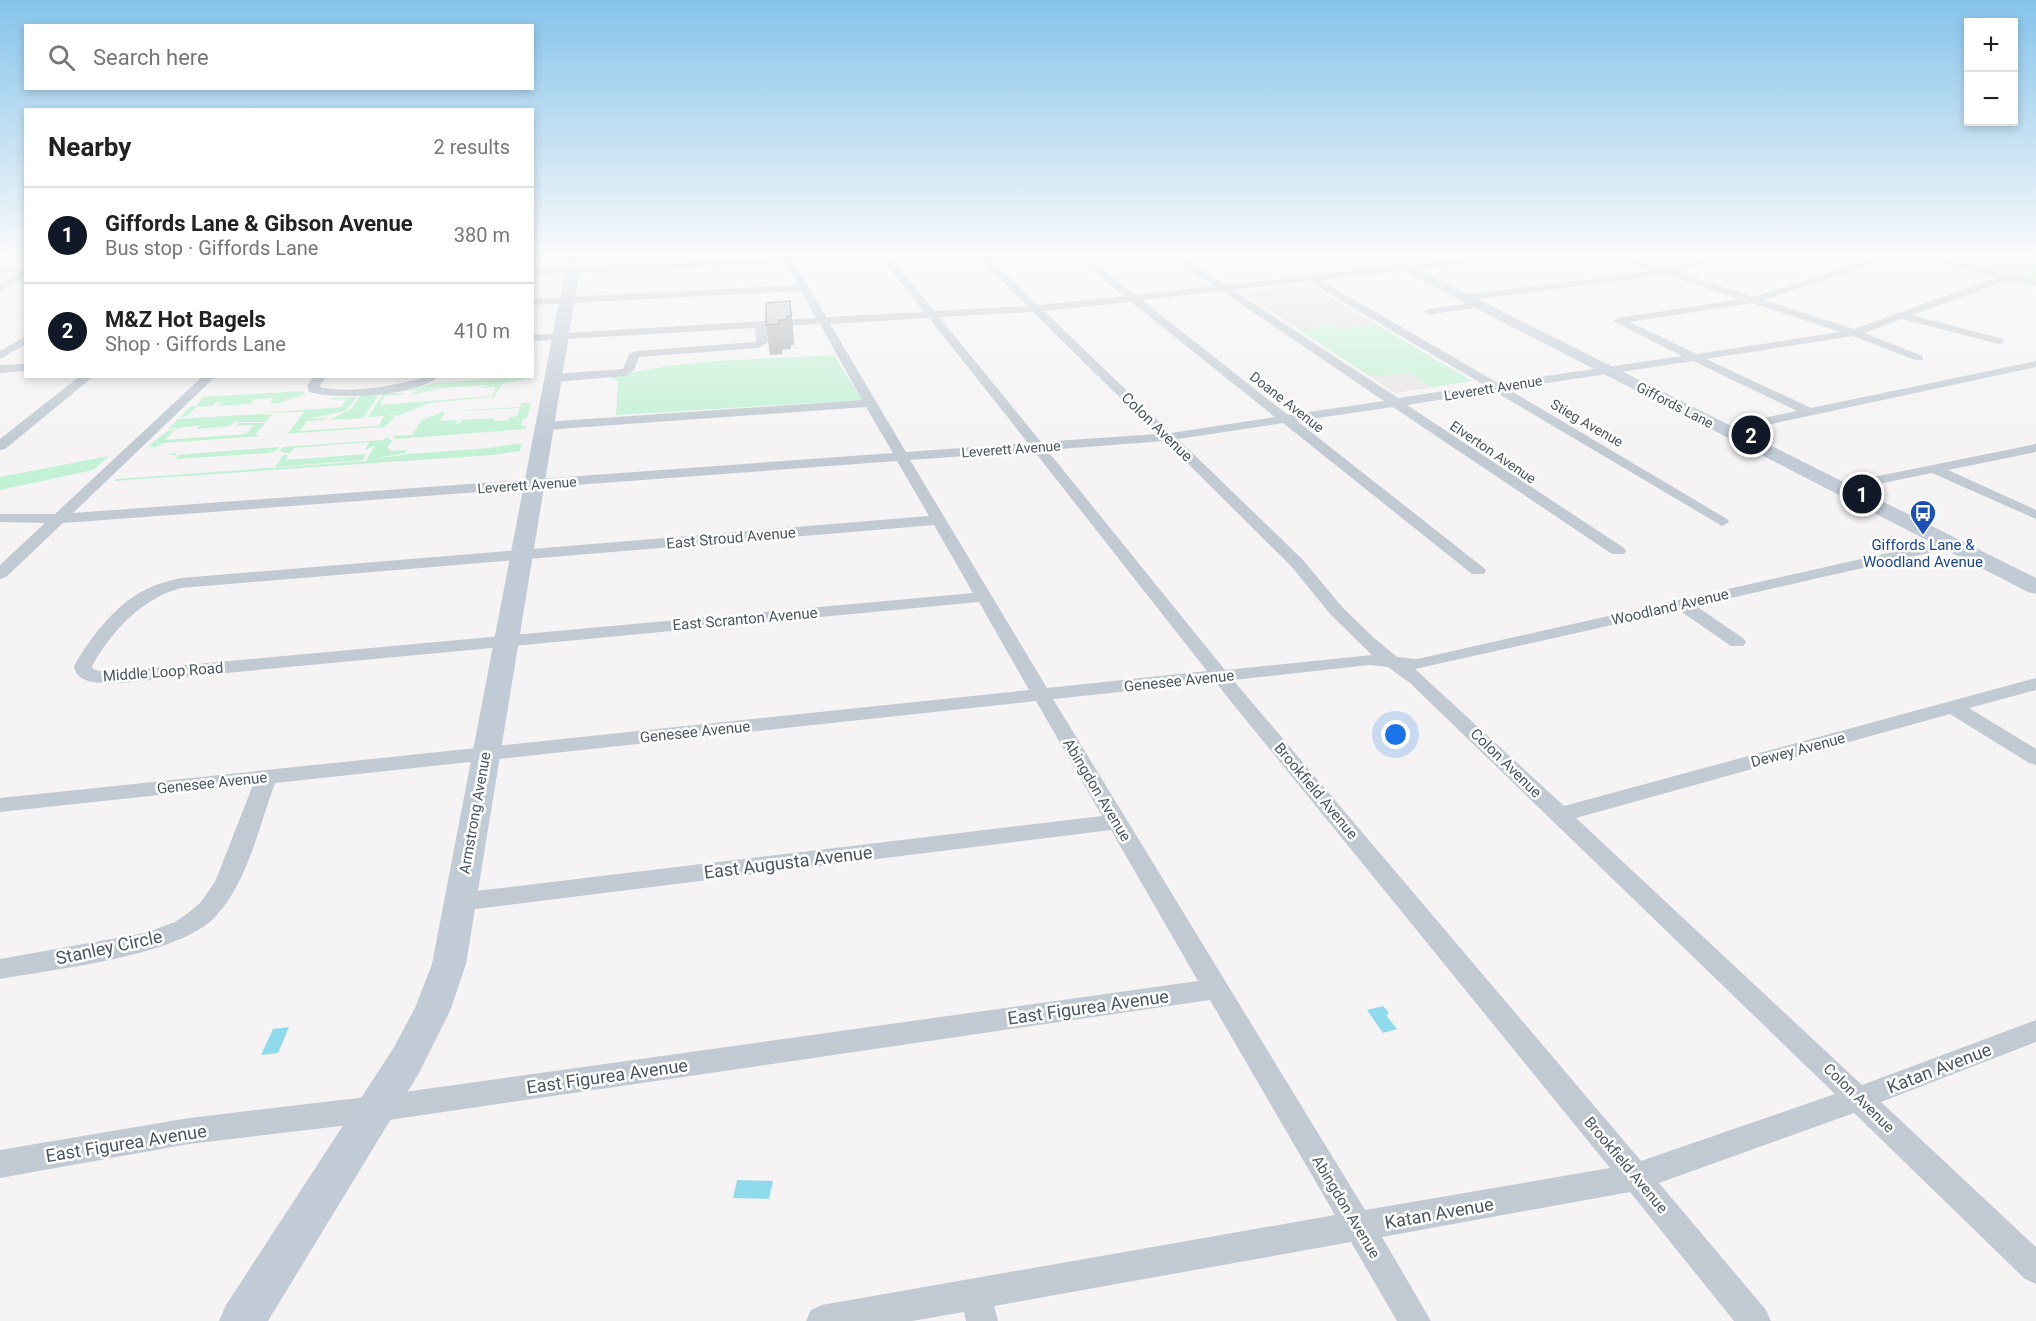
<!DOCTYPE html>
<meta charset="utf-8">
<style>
:root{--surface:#fff;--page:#f6f6f6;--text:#222;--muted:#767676;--line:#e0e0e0;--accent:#111827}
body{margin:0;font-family:Roboto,sans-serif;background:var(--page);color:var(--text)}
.controls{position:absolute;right:18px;top:18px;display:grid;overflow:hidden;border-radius:0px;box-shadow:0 3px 9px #0003}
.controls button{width:54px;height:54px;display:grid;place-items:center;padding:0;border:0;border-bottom:2px solid var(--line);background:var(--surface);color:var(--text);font:30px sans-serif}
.you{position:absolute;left:1396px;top:735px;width:21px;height:21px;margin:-15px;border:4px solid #fff;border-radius:50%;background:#1a73e8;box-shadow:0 0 0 9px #1a73e833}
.badge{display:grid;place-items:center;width:39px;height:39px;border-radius:50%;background:var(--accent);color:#fff;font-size:20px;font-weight:700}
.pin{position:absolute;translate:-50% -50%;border:3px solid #fff;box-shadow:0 2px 6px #0006}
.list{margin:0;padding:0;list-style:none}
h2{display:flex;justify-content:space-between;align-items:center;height:78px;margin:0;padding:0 24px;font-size:26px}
h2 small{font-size:20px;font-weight:400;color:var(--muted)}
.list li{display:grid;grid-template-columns:39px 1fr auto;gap:18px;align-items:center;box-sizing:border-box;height:96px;padding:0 24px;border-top:2px solid var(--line)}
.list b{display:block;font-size:22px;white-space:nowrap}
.list p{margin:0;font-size:20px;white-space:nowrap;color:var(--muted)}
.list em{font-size:20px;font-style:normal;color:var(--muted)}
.icon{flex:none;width:33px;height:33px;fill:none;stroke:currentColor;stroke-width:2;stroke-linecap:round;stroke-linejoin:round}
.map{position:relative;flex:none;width:2036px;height:1321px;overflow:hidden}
.search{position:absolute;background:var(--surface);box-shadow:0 3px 9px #0003;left:24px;top:24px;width:510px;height:66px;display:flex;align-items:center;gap:15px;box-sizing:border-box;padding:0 21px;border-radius:0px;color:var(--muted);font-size:22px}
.panel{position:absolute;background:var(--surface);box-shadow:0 3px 9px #0003;left:24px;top:108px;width:510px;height:270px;border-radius:0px}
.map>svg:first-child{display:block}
.education{fill:#e6e4e5}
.green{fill:#c3f1d5;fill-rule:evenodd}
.water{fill:#90daee}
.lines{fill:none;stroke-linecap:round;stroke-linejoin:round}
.street{fill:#c1cad2;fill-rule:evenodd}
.secondary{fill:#c1cbd6;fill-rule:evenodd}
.wall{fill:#b0b2b7}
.shaded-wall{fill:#909195}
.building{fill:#cdcfd5;stroke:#909195;stroke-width:1.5}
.labels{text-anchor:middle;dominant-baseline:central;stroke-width:5;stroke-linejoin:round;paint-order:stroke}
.far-street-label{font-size:14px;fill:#4a5661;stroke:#fff}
.street-label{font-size:15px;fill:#4a5661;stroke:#fff}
.transit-label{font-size:15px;fill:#164399;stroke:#fff}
.near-street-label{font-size:18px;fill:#4a5661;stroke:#fff}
</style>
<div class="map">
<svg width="2036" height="1321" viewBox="0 0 2036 1321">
<rect width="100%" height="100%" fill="#f5f3f3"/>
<path class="education" d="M 1308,284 L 1472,381 L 1395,393 L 1242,292 Z"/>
<g class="green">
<path d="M 1926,255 L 2036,255 L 2036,280 Z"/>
<path d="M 1375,324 L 1472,381 L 1432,387 L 1406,371 L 1403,372 L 1427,386 L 1402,373 L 1379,376 L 1368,375 L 1299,330 L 1331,325 L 1336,329 Z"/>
<path d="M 834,355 L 862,400 L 616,415 L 618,381 L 612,379 L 613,377 C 684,358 761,360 834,355 Z"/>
<path d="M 537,376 L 503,384 L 491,400 L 492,397 L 430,403 L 397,416 L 382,413 L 395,417 L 384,427 L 282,434 L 288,433 L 297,421 L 300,420 L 298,419 L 304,412 L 264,413 L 341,407 L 347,399 L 330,400 L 332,398 L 357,397 L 345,411 L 307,419 L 326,418 L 324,420 L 307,421 L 300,431 L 379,426 L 384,416 L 368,417 L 382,395 L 378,393 L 403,393 L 401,395 L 385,396 L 380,405 L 492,396 L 496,387 L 480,388 L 488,385 L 424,389 L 440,389 L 409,395 L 419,390 L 407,391 L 434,383 Z"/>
<path d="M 301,391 L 305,393 L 297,398 L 281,398 L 291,399 L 279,403 L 270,403 L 273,398 L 254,399 L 251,404 L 217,406 L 221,402 L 217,402 L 213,406 L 196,407 L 187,416 L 180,417 L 190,407 L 196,406 L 203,397 Z"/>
<path d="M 368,394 L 364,396 L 379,395 L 363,418 L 329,420 L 351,409 L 360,396 L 334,396 Z"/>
<path d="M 522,403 L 531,403 L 527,418 L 523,419 L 521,425 L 526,426 L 525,429 L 396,439 L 393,436 L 412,435 L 422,420 L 442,412 L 519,407 ZM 520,408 L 517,416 L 510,417 L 508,420 L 494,421 L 495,418 L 461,420 L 460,423 L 456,424 L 457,420 L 440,421 L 445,412 Z"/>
<path d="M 261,414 L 272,415 L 266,422 L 234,422 L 231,426 L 196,429 L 199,426 L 211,424 L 168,429 L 178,419 Z"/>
<path d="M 239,423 L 266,423 L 255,434 L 260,436 L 163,443 L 159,446 L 157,442 L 158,447 L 149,447 C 160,436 167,429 183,427 L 174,430 L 165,440 L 246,434 L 254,425 L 236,426 Z"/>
<path d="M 388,437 L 392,441 L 387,448 L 390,449 L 390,451 L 407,450 L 405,453 L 368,460 L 408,454 L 489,448 L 522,443 L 520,451 L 492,455 L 114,481 L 116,479 L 366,461 L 375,445 L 365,450 L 369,442 L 294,448 L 289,454 L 280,451 L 283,447 L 383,440 Z"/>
<path d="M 279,447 L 276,451 L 269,453 L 176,459 L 178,455 L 168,455 L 176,452 L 175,455 Z"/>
<path d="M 366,454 L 363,460 L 275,467 L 283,455 L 288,455 L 286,460 Z"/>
<path d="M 109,456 L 93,470 L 0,490 L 0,477 Z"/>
</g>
<g class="water">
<path d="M 1383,1006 L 1389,1013 L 1386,1015 L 1397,1029 L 1383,1033 L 1367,1010 Z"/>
<path d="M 289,1027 L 278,1053 L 261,1055 L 273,1029 Z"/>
<path d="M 737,1180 L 773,1181 L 769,1199 L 733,1198 Z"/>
</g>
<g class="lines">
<g class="street">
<path d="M 780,255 L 790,255 L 826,317 L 924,312 L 879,255 L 889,255 L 934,311 L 1027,306 L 976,255 L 986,255 L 1038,305 L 1124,296 L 1073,255 L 1084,255 L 1135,295 L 1214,286 L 1169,255 L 1180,255 L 1185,258 L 1237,255 L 1232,258 L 1192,263 L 1226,285 L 1492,255 L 1521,255 L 1516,258 L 1320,280 L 1498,383 L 1682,356 L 1613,321 L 1618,318 L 1740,299 L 1666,275 L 1463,301 L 1458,298 L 1463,295 L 1653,271 L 1609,255 C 1630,255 1646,266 1665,268 C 1679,270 1710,255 1731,255 L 1677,272 L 1753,297 L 1884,255 L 1898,255 L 1764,300 L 1854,329 L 1997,277 L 1907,255 L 1924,255 L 2036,280 L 2036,286 L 2009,280 L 1912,315 L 2003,339 L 2003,343 L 1999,344 L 1902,319 L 1864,333 L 1923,356 L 1923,360 L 1915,360 L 1853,336 L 1706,359 L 1811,408 L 2036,361 L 2036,367 L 1725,434 L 1718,430 L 1720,427 L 1797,411 L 1693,361 L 1508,389 L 1727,519 L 1729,522 L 1722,526 L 1494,391 L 1407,405 L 1624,548 L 1626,551 L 1624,554 L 1612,554 L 1393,407 L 1297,421 L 1484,568 L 1486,571 L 1484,574 L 1472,574 L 1283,423 L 1178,439 L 1303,560 L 1343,608 L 1373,637 L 1397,657 L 1417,659 L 1950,539 L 1955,541 L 1958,544 L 1955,547 L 1696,606 L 1743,638 L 1746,642 L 1743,646 L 1731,646 L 1679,610 L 1415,669 L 1564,806 L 2036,678 L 2036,690 L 1969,708 L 2036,749 L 2036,765 L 2029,763 L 1950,714 L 1576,818 L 1862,1085 L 2036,1020 L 2036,1042 L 1881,1102 L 2036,1247 L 2036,1284 L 2025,1279 L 1854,1113 L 1659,1183 L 1766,1310 L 1771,1321 L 1734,1321 L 1630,1192 L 1382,1237 L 1431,1321 L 1397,1321 L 1351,1242 L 994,1306 L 998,1321 L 966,1321 L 964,1312 L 912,1321 L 806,1321 L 811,1310 L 822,1305 L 1335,1215 L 1210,1000 L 375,1122 L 189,1144 L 0,1178 L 0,1150 L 189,1118 L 375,1096 L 1198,981 L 1111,830 L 459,911 L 451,908 L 447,902 L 451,896 L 459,893 L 1102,816 L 1036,701 L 275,783 C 259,826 248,881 216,916 C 180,956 55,969 0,979 L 0,959 L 145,933 L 175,922 L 188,913 L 200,903 L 215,882 L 253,785 L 0,812 L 0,798 L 1029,690 L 979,602 L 120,683 C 105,683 77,686 74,666 C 90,638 116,604 145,590 C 156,584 169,581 181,578 L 929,516 L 897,461 L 63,523 L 6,577 L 0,579 L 0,565 L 45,523 L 0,522 L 0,514 L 55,514 L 203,376 L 216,376 L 73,513 L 893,453 L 866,407 L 544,430 L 538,426 L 544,422 L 862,400 L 820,324 L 766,327 L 768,342 L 759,348 L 639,357 L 634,370 L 626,376 L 553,382 L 547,378 L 553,374 L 623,369 L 629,354 L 637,351 L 756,342 L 755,328 L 532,341 L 532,335 L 816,318 L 801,291 L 532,305 L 532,299 L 798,285 L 785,263 L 532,275 L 532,269 L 782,257 ZM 1308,281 L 1484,385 L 1398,398 L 1233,290 ZM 1222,291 L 1384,401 L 1288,415 L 1142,300 ZM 1131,302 L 1275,417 L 1171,433 L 1044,311 ZM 1752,303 L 1840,332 L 1696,354 L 1630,322 ZM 1033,312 L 1157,434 L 1041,442 L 939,317 ZM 929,318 L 1028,443 L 906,452 L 830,324 ZM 1165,441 L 1291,566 L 1331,615 L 1372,655 L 1225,670 L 1047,450 ZM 1034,451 L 1207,671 L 1047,688 L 910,460 ZM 934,525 L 973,593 L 120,671 L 99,671 L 93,669 L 92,666 C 112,631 142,598 181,588 ZM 1369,665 L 1388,667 L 1410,683 L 1835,1094 L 1641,1161 L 1233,680 ZM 1216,682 L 1224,693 L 1610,1168 L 1365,1210 L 1053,699 Z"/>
<path d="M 26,266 L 26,277 L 0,291 L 0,284 L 21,272 L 0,273 L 0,267 Z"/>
<path d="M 1477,302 L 1482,305 L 1481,307 L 1428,315 L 1423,312 L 1428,309 Z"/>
<path d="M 26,336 L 26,344 L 0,359 L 0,351 Z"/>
<path d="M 26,364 L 26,371 L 0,373 L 0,365 Z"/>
<path d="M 80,376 L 94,376 L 5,449 L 0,450 L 0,439 Z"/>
<path d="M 314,376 L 327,376 L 319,387 C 346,393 379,388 406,382 C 417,380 426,376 439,376 C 417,397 337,400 309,392 L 307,386 Z"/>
<path d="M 2036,444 L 2036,452 L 1948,470 L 2036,510 L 2036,519 L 1932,473 L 1839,492 L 1832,488 L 1839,484 Z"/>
</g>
<g class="secondary">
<path d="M 568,255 L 582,255 L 466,964 L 450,1011 L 419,1073 L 268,1321 L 219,1321 L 226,1305 L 393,1049 L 415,1008 L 432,964 Z"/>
<path d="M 1372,255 L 1389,255 L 2036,578 L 2036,594 L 2028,592 Z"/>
</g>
</g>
<path class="wall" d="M 790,301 L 794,345 L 791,345 L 791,349 L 782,350 L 782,354 L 770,355 L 766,325 Z"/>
<path class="shaded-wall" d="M 790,301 L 793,330 L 794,345 L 791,316 Z"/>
<path class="building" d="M 790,301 L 791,316 L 787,316 L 787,320 L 779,320 L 779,324 L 766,325 L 766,303 Z"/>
<linearGradient id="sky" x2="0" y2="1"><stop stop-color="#85c3ea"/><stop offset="0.58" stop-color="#fafafa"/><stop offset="1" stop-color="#fafafa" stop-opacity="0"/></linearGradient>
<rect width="2036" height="440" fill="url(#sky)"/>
<defs>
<g id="bus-pin" transform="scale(1.35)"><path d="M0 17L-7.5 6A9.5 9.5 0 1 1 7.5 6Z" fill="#1a4fb4" stroke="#fff"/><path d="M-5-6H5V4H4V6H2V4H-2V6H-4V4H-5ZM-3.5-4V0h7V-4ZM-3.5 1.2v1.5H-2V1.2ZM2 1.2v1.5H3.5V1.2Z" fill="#fff"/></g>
</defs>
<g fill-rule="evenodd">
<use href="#bus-pin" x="1923" y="513"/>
</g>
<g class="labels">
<g class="far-street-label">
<text transform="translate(1493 388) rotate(-9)">Leverett Avenue</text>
<text transform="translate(1287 402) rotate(38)">Doane Avenue</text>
<text transform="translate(1675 405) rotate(27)">Giffords Lane</text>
<text transform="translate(1587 423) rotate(30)">Stieg Avenue</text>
<text transform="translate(1011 449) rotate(-4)">Leverett Avenue</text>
<text transform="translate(1493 452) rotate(34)">Elverton Avenue</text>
<text transform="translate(527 485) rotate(-4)">Leverett Avenue</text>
</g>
<g class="street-label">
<text transform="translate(1157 427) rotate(44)">Colon Avenue</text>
<text transform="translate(731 538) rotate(-5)">East Stroud Avenue</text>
<text transform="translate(1670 607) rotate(-13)">Woodland Avenue</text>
<text transform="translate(745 619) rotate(-5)">East Scranton Avenue</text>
<text transform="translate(163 672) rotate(-4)">Middle Loop Road</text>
<text transform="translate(1179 681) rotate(-6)">Genesee Avenue</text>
<text transform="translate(695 732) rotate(-6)">Genesee Avenue</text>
<text transform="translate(1798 750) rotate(-15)">Dewey Avenue</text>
<text transform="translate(1506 763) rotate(44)">Colon Avenue</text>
<text transform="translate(212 783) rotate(-6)">Genesee Avenue</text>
<text transform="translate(1097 790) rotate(59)">Abingdon Avenue</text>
<text transform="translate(1316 791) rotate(50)">Brookfield Avenue</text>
<text transform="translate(475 813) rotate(-80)">Armstrong Avenue</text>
<text transform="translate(1859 1098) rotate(44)">Colon Avenue</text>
<text transform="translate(1626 1165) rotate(50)">Brookfield Avenue</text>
<text transform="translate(1346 1207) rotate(59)">Abingdon Avenue</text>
</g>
<g class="transit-label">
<text x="1923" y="545">Giffords Lane &amp;<tspan x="1923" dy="17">Woodland Avenue</tspan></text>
</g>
<g class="near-street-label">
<text transform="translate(788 862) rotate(-7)">East Augusta Avenue</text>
<text transform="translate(109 947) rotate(-12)">Stanley Circle</text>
<text transform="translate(1088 1007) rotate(-8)">East Figurea Avenue</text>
<text transform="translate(1939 1068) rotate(-21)">Katan Avenue</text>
<text transform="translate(607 1076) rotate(-8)">East Figurea Avenue</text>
<text transform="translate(126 1143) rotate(-9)">East Figurea Avenue</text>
<text transform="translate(1439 1213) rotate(-10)">Katan Avenue</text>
</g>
</g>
</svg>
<div class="controls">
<button>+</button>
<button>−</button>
</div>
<div class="you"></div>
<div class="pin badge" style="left:1862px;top:494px">1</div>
<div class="pin badge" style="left:1751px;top:435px">2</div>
<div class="search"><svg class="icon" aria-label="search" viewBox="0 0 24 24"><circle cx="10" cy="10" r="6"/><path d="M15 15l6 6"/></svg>Search here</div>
<section class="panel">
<h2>Nearby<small>2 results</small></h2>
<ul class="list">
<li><span class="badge">1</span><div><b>Giffords Lane &amp; Gibson Avenue</b><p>Bus stop · Giffords Lane</p></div><em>380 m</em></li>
<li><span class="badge">2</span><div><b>M&amp;Z Hot Bagels</b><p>Shop · Giffords Lane</p></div><em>410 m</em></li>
</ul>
</section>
</div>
